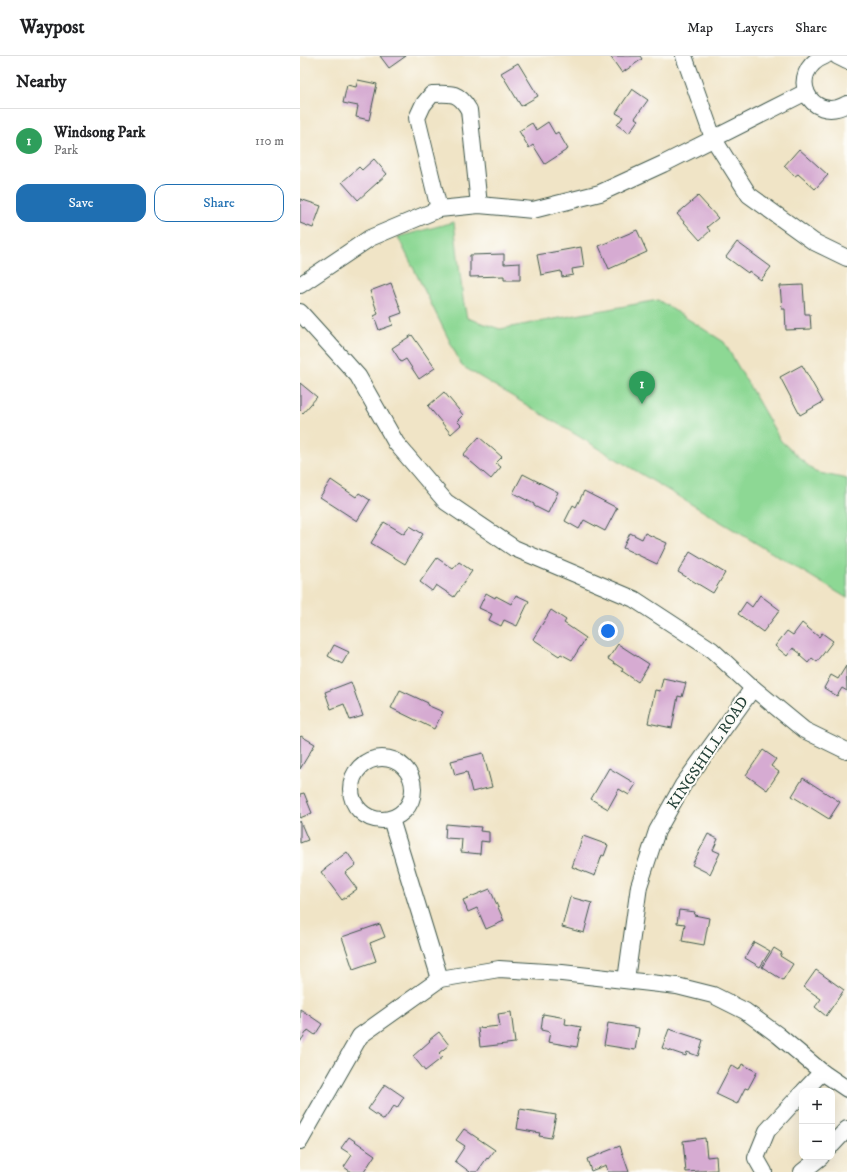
<!DOCTYPE html>
<meta charset="utf-8">
<style>
:root{--surface:#fff;--page:#f6f6f6;--text:#202124;--muted:#757577;--line:#e0e0e0;--accent:#1f6fb2}
body{margin:0;font-family:"IM FELL DW Pica",serif;background:var(--page);color:var(--text)}
.controls{position:absolute;right:12px;bottom:12px;display:grid;overflow:hidden;border-radius:8px;box-shadow:0 4px 16px #0002}
.controls button{width:36px;height:36px;display:grid;place-items:center;padding:0;border:0;border-bottom:1px solid var(--line);background:var(--surface);color:var(--text);font:20px sans-serif}
.you{position:absolute;left:308px;top:575px;width:14px;height:14px;margin:-10px;border:3px solid #fff;border-radius:50%;background:#1a73e8;box-shadow:0 0 0 6px #1a73e833}
.badge{display:grid;place-items:center;width:26px;height:26px;border-radius:50%;background:var(--accent);color:#fff;font-size:13px;font-weight:700}
.pin{position:absolute;translate:-50% -33px;filter:drop-shadow(0 1px 2px #0008)}
.pin::after{content:'';position:absolute;top:21px;width:14px;height:12px;background:inherit;clip-path:polygon(0 0,100% 0,50% 100%)}
.list{margin:0;padding:0;list-style:none}
h2{display:flex;justify-content:space-between;align-items:center;height:52px;margin:0;padding:0 16px;font-size:17px}
h2 small{font-size:13px;font-weight:400;color:var(--muted)}
.list li{display:grid;grid-template-columns:26px 1fr auto;gap:12px;align-items:center;box-sizing:border-box;height:64px;padding:0 16px;border-top:1px solid var(--line)}
.list b{display:block;font-size:15px;white-space:nowrap}
.list p{margin:0;font-size:13px;white-space:nowrap;color:var(--muted)}
.list em{font-size:13px;font-style:normal;color:var(--muted)}
.actions{display:flex;gap:8px;padding:12px 16px}
.actions a{flex:1;padding:9px 0;border:1px solid var(--accent);border-radius:12px;text-align:center;font-size:14px;color:var(--accent)}
.actions .main{background:var(--accent);color:#fff}
.map{position:relative;flex:none;width:547px;height:1116px;overflow:hidden}
header{display:flex;align-items:center;gap:24px;box-sizing:border-box;height:56px;padding:0 20px;background:var(--surface);border-bottom:1px solid var(--line)}
header strong{font-size:19px}
nav{display:flex;gap:22px;margin-inline-start:auto;font-size:14px}
main{display:flex}
aside{flex:1;background:var(--surface)}
.map>svg:first-child{display:block}
.green{fill:#8dd894;stroke:#568a64}
.building{fill:#d6abd2}
.lines{fill:none;stroke-linecap:round;stroke-linejoin:round}
.minor-casing{stroke:#3e564a;stroke-width:18}
.minor{stroke:#fff;stroke-width:16}
.labels{text-anchor:middle;dominant-baseline:central;stroke-width:4;stroke-linejoin:round;paint-order:stroke}
.street-label{font-size:15px;fill:#1f3d34;stroke:#fdfcf7}
</style>
<header>
<strong>Waypost</strong>
<nav><a>Map</a><a>Layers</a><a>Share</a></nav>
</header>
<main>
<aside>
<h2>Nearby<small></small></h2>
<ul class="list">
<li><span class="badge" style="background:#2e9e5b">1</span><div><b>Windsong Park</b><p>Park</p></div><em>110 m</em></li>
</ul>
<div class="actions"><a class="main">Save</a><a>Share</a></div>
</aside>
<div class="map">
<svg width="547" height="1116" viewBox="0 0 547 1116">
<rect width="100%" height="100%" fill="#fdfcf7"/>
<filter id="ink" filterUnits="userSpaceOnUse"><feTurbulence type="fractalNoise" baseFrequency=".025" numOctaves="2"/><feDisplacementMap in="SourceGraphic" scale="8" xChannelSelector="R" yChannelSelector="G"/><feConvolveMatrix kernelMatrix="1 2 1 2 8 2 1 2 1" color-interpolation-filters="sRGB"/></filter>
<filter id="wash" filterUnits="userSpaceOnUse"><feTurbulence type="fractalNoise" baseFrequency=".012" numOctaves="4" result="noise"/><feDisplacementMap in="SourceGraphic" scale="16" xChannelSelector="R" yChannelSelector="G"/><feGaussianBlur stdDeviation="0.9" result="paint"/><feColorMatrix in="noise" values="0 0 0 0 0 0 0 0 0 0 0 0 0 0 0 0 0 1.4 0 .05"/><feComposite in="paint" operator="in"/></filter>
<g filter="url(#wash)">
<rect width="100%" height="100%" fill="#f0e4c6"/>
<path class="green" d="M 154,166 L 163,243 L 167,262 L 200,273 L 358,244 L 424,286 L 481,385 L 515,416 L 547,423 L 547,542 L 162,310 L 98,181 Z"/>
<g id="blocks">
<g class="building">
<path d="M 80,0 L 106,0 L 89,12 Z"/>
<path d="M 310,0 L 340,0 L 342,3 L 322,17 Z"/>
<path d="M 218,7 L 238,40 L 221,50 L 201,17 Z"/>
<path d="M 58,24 L 77,28 L 69,64 L 56,61 L 58,50 L 43,47 L 47,29 L 56,31 Z"/>
<path d="M 332,33 L 348,44 L 335,62 L 338,64 L 329,77 L 317,69 L 323,61 L 316,57 Z"/>
<path d="M 248,66 L 255,78 L 258,76 L 268,93 L 245,108 L 233,89 L 229,92 L 219,75 L 232,67 L 236,74 Z"/>
<path d="M 499,93 L 528,119 L 515,133 L 498,118 L 495,120 L 484,110 Z"/>
<path d="M 74,103 L 87,118 L 58,144 L 42,126 L 59,111 L 62,114 Z"/>
<path d="M 398,140 L 418,162 L 407,171 L 410,175 L 400,184 L 377,158 Z"/>
<path d="M 0,143 L 21,150 L 13,172 L 0,167 Z"/>
<path d="M 337,174 L 347,196 L 309,213 L 299,190 Z"/>
<path d="M 437,186 L 471,211 L 461,224 L 449,215 L 448,217 L 426,201 Z"/>
<path d="M 281,191 L 284,211 L 272,213 L 273,219 L 262,221 L 261,215 L 241,219 L 237,199 Z"/>
<path d="M 204,198 L 204,208 L 220,207 L 220,224 L 204,224 L 204,220 L 170,221 L 170,199 Z"/>
<path d="M 91,227 L 102,257 L 91,261 L 93,269 L 79,274 L 74,260 L 78,258 L 70,235 Z"/>
<path d="M 503,229 L 505,258 L 510,258 L 511,273 L 486,274 L 485,253 L 482,253 L 480,230 Z"/>
<path d="M 112,279 L 135,312 L 119,323 L 106,303 L 101,306 L 92,292 Z"/>
<path d="M 502,309 L 523,346 L 500,359 L 480,321 Z"/>
<path d="M 0,327 L 17,341 L 3,357 L 0,354 Z"/>
<path d="M 144,336 L 163,359 L 157,365 L 161,369 L 151,378 L 128,350 Z"/>
<path d="M 179,381 L 202,401 L 196,407 L 201,411 L 191,423 L 163,399 Z"/>
<path d="M 223,418 L 258,436 L 248,457 L 234,450 L 234,448 L 213,437 Z"/>
<path d="M 31,424 L 56,441 L 59,437 L 70,444 L 57,465 L 20,441 Z"/>
<path d="M 284,435 L 317,452 L 305,475 L 284,464 L 279,473 L 265,465 L 273,449 L 276,451 Z"/>
<path d="M 84,466 L 104,478 L 110,470 L 123,478 L 105,508 L 71,487 Z"/>
<path d="M 330,477 L 342,483 L 345,477 L 367,487 L 357,508 L 323,492 Z"/>
<path d="M 390,496 L 425,517 L 413,537 L 378,516 Z"/>
<path d="M 137,502 L 153,513 L 159,506 L 172,515 L 154,541 L 136,529 L 132,535 L 120,526 Z"/>
<path d="M 186,537 L 195,542 L 196,540 L 211,548 L 216,539 L 229,545 L 217,570 L 204,564 L 201,570 L 189,564 L 192,558 L 179,552 Z"/>
<path d="M 460,539 L 480,554 L 463,576 L 438,558 L 446,546 L 452,551 Z"/>
<path d="M 251,554 L 266,564 L 264,567 L 286,582 L 272,604 L 261,598 L 259,600 L 233,583 Z"/>
<path d="M 502,567 L 519,581 L 522,577 L 533,585 L 517,606 L 512,602 L 508,607 L 500,600 L 501,598 L 493,592 L 487,600 L 475,590 L 487,575 L 493,579 Z"/>
<path d="M 318,588 L 349,608 L 338,626 L 322,615 L 323,613 L 308,603 Z"/>
<path d="M 34,589 L 49,596 L 42,608 L 28,600 Z"/>
<path d="M 546,610 L 547,635 L 542,632 L 537,640 L 524,632 L 531,619 L 538,623 Z"/>
<path d="M 363,622 L 386,627 L 382,641 L 378,640 L 372,672 L 348,667 L 355,634 L 360,635 Z"/>
<path d="M 51,626 L 63,660 L 50,664 L 44,648 L 31,653 L 25,636 Z"/>
<path d="M 100,634 L 128,647 L 127,649 L 143,656 L 134,673 L 91,652 Z"/>
<path d="M 1,680 L 15,688 L 0,713 L 0,681 Z"/>
<path d="M 463,694 L 476,703 L 471,710 L 479,716 L 467,734 L 446,719 Z"/>
<path d="M 183,697 L 192,731 L 172,736 L 167,716 L 155,719 L 151,705 Z"/>
<path d="M 309,712 L 336,728 L 329,739 L 319,733 L 308,753 L 291,743 Z"/>
<path d="M 503,722 L 540,746 L 529,763 L 492,740 Z"/>
<path d="M 4,737 L 12,757 L 0,762 L 0,738 Z"/>
<path d="M 0,765 L 8,784 L 0,787 Z"/>
<path d="M 146,768 L 181,771 L 180,775 L 189,776 L 189,786 L 181,785 L 180,798 L 161,796 L 162,783 L 145,782 Z"/>
<path d="M 408,778 L 418,783 L 413,794 L 420,797 L 410,818 L 392,809 Z"/>
<path d="M 283,780 L 308,789 L 304,800 L 302,799 L 295,820 L 272,811 Z"/>
<path d="M 47,796 L 56,809 L 45,817 L 57,833 L 42,844 L 21,816 Z"/>
<path d="M 190,833 L 204,865 L 186,873 L 177,852 L 168,856 L 163,844 Z"/>
<path d="M 270,841 L 292,847 L 284,877 L 262,871 Z"/>
<path d="M 379,854 L 395,856 L 394,859 L 409,862 L 404,889 L 382,885 L 385,868 L 377,867 Z"/>
<path d="M 80,868 L 85,881 L 70,887 L 76,905 L 53,913 L 42,881 Z"/>
<path d="M 454,886 L 470,895 L 460,911 L 445,902 Z"/>
<path d="M 474,892 L 482,897 L 480,900 L 493,908 L 483,924 L 462,911 Z"/>
<path d="M 516,914 L 544,934 L 526,960 L 515,951 L 521,943 L 504,931 Z"/>
<path d="M 0,953 L 22,968 L 15,979 L 8,974 L 0,986 Z"/>
<path d="M 211,956 L 215,987 L 180,991 L 178,972 L 200,970 L 198,958 Z"/>
<path d="M 243,958 L 266,962 L 265,968 L 281,971 L 277,991 L 248,986 L 250,976 L 241,974 Z"/>
<path d="M 308,967 L 339,972 L 335,994 L 304,989 Z"/>
<path d="M 369,973 L 403,984 L 398,1000 L 387,996 L 386,1000 L 362,992 Z"/>
<path d="M 139,976 L 149,989 L 139,997 L 143,1001 L 125,1015 L 113,1000 L 130,985 L 129,984 Z"/>
<path d="M 442,1008 L 457,1016 L 448,1033 L 445,1032 L 437,1048 L 416,1038 L 431,1009 L 439,1014 Z"/>
<path d="M 85,1028 L 104,1041 L 97,1052 L 94,1050 L 84,1064 L 68,1053 Z"/>
<path d="M 220,1053 L 256,1059 L 251,1082 L 239,1080 L 240,1077 L 217,1073 Z"/>
<path d="M 164,1073 L 195,1094 L 188,1103 L 187,1102 L 177,1116 L 170,1116 L 155,1105 L 165,1090 L 156,1084 Z"/>
<path d="M 49,1081 L 75,1099 L 64,1116 L 51,1116 L 44,1111 L 52,1099 L 41,1092 Z"/>
<path d="M 405,1082 L 407,1101 L 416,1100 L 417,1114 L 386,1116 L 383,1085 Z"/>
<path d="M 320,1090 L 329,1116 L 308,1116 L 306,1109 L 291,1115 L 287,1103 Z"/>
</g>
</g>
</g>
<g filter="url(#ink)">
<use href="#blocks" fill-opacity="0" stroke="#3e564a" stroke-width="1"/>
<g class="lines">
<g class="minor-casing">
<g id="minor">
<path d="M 384,0 L 413,82 L 449,139 L 514,186 L 547,202"/>
<path d="M 525,0 C 485,16 510,69 547,48"/>
<path d="M 537,0 L 547,5"/>
<path d="M 139,153 L 117,62 L 123,49 L 132,38 C 151,37 159,36 169,54 L 179,149"/>
<path d="M 0,229 L 70,182 L 139,153 L 179,149 L 233,154 L 300,137 L 363,108 L 506,36"/>
<path d="M 0,256 L 58,320 L 96,387 L 146,446 L 214,492 L 334,543 L 412,594 L 453,632 L 504,674 L 547,695"/>
<circle cx="82" cy="733" r="31"/>
<path d="M 91,763 L 140,923"/>
<path d="M 326,924 L 339,830 L 357,775 L 383,729 L 453,632"/>
<path d="M 504,1035 L 522,1016"/>
<path d="M 0,1085 L 60,980 L 140,923 L 199,913 L 262,917 L 377,930 L 413,939 L 445,955 L 478,979 L 522,1016 L 547,1033"/>
<path d="M 532,1089 L 547,1073"/>
<path d="M 464,1116 L 456,1102 L 467,1075 L 502,1037"/>
<path d="M 502,1116 L 521,1101"/>
</g>
</g>
<use href="#minor" class="minor"/>
</g>
</g>
<g class="labels">
<g class="street-label">
<text transform="translate(408 697) rotate(-56)">KINGSHILL ROAD</text>
</g>
</g>
</svg>
<div class="controls">
<button>+</button>
<button>−</button>
</div>
<div class="you"></div>
<div class="pin badge" style="left:342px;top:348px;background:#2e9e5b">1</div>
</div>
</main>
